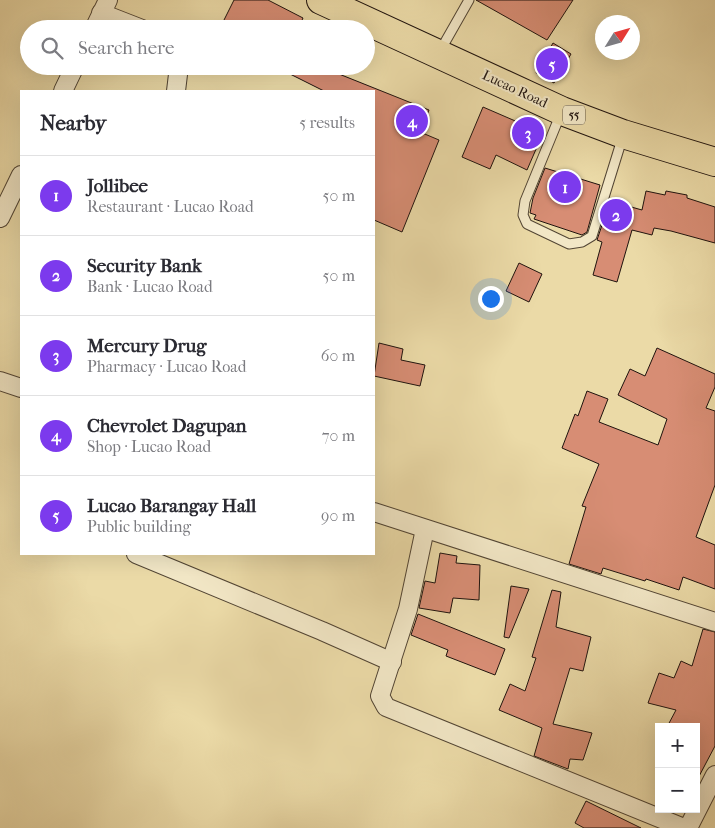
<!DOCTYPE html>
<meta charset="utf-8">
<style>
:root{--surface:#fff;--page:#f2f2f3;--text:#2b2b33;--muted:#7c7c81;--line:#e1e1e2;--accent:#7c3aed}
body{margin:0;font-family:"IM FELL French Canon",serif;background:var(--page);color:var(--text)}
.controls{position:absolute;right:15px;bottom:15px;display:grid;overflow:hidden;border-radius:0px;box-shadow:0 5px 20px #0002}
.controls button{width:45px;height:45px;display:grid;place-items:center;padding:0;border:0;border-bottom:1px solid var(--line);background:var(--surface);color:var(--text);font:25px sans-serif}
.compass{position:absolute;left:595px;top:15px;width:45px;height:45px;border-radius:50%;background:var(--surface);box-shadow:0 5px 20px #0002;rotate:53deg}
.you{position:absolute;left:490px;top:298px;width:18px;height:18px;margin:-12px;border:4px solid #fff;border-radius:50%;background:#1a73e8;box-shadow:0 0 0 8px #1a73e833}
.badge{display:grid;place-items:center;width:32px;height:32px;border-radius:50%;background:var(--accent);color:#fff;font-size:16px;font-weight:700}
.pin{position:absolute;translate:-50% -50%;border:2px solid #fff;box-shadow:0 1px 5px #0006}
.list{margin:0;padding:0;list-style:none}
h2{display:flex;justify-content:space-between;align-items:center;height:65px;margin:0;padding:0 20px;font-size:21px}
h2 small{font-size:16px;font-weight:400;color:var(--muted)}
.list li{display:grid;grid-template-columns:32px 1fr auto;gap:15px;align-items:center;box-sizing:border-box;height:80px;padding:0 20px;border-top:1px solid var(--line)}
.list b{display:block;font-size:19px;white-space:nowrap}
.list p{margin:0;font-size:16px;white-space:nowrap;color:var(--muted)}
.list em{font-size:16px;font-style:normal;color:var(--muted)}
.icon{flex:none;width:28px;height:28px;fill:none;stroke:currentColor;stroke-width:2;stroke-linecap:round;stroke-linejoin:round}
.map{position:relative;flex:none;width:715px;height:828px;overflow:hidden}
.search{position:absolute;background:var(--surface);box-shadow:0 5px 20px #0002;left:20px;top:20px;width:355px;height:55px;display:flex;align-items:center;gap:12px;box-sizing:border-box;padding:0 18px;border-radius:28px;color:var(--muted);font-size:19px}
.panel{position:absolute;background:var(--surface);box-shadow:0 5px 20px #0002;left:20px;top:90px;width:355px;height:465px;border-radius:0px}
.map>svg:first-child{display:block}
.building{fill:#d78d74;stroke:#1f130e}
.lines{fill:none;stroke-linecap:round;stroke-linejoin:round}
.lane-casing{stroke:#524534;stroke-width:11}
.street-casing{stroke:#524534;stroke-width:20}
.highway-casing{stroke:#1f130e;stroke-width:30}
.lane{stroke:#f2e7c6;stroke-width:9}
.street{stroke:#f2e7c6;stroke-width:18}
.highway{stroke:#ebdaa7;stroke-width:28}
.labels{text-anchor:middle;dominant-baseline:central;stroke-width:4;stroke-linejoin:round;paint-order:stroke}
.shield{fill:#f2e7c6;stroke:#5e5345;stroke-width:1}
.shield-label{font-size:12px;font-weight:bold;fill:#1f130e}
.street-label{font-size:14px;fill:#1f130e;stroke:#f2e7c6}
</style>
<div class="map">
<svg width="715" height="828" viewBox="0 0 715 828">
<rect width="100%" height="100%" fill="#ebdaa7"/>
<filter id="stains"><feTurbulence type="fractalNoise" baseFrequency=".004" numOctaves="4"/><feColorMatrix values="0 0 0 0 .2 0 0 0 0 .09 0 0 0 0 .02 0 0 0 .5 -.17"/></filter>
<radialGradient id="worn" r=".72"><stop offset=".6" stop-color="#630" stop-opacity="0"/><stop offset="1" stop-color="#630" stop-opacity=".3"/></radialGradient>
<g class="building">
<path d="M 234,0 L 268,0 L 303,18 L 298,29 L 231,29 L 222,24 Z"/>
<path d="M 476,0 L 573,0 L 547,40 Z"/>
<path d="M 553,43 L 571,54 L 554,83 L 536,73 Z"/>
<path d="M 274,66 L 331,66 L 329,70 L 429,110 L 420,132 L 439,140 L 402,232 L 374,220 L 374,91 L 324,91 Z"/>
<path d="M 483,107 L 543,133 L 527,170 L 496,155 L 490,169 L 462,157 Z"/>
<path d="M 545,168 L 600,185 L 587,232 L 582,235 L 534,219 L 536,215 L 530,213 L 533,198 Z"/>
<path d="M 646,191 L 665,195 L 666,191 L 687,195 L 687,198 L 715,207 L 715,243 L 671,231 L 654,228 L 652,235 L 632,230 L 617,282 L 593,275 L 602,242 L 597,240 L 610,201 L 642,210 Z"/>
<path d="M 519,263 L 542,274 L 529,302 L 506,291 Z"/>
<path d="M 379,343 L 403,349 L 401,360 L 425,365 L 420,386 L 374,376 Z"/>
<path d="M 657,348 L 715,374 L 715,387 L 706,408 L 715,411 L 715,485 L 696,537 L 715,545 L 715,589 L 683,577 L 679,590 L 646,579 L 645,581 L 603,568 L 601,574 L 569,564 L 586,507 L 582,506 L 599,464 L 562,448 L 575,414 L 578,416 L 587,391 L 608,399 L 599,422 L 658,445 L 667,419 L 618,395 L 630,369 L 645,376 Z"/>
<path d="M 440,553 L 457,556 L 456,563 L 480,565 L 479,600 L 453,598 L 450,613 L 419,608 L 425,581 L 435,583 Z"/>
<path d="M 511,586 L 529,589 L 509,638 L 504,637 Z"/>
<path d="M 552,590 L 561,592 L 556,627 L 591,637 L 583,671 L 570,668 L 553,724 L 592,733 L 583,760 L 570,759 L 568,769 L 534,756 L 542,728 L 499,710 L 510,684 L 525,691 L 536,658 L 532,657 Z"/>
<path d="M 418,614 L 505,649 L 495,675 L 446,656 L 448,650 L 411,635 Z"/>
<path d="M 703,629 L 715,632 L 715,746 L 696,782 L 696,727 L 667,727 L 676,710 L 648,703 L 659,673 L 674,678 L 681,661 L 692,666 Z"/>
<path d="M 586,801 L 641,828 L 584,828 L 575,823 Z"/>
</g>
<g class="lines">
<g class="lane-casing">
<g id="lane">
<path d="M 440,51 L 469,0"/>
<path d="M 561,113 L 525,201 L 523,215 L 527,224 L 569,244 L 582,242 L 592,236 L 623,136"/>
</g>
</g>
<g class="street-casing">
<g id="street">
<path d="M 101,13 L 142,29"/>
<path d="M 94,29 L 108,0"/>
<path d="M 63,91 L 75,66"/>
<path d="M 176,91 L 179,66"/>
<path d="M 0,218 L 21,175"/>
<path d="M 0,381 L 21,388"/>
<path d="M 374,512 L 715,622"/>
<path d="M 425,529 L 408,609 L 380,696 L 386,707 L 684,828"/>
<path d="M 136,554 L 322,631 L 392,662"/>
<path d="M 688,828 L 715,775"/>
</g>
</g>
<g class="highway-casing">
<path id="highway" d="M 321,0 L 562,111 L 623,134 L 715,162"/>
</g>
<use href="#lane" class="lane"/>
<use href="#street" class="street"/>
<use href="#highway" class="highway"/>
</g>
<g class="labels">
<rect class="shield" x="563" y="105.5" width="22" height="19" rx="4"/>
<g class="shield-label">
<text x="574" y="115">55</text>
</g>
<g class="street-label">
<text transform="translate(515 89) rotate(25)">Lucao Road</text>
</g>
</g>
<rect width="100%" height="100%" filter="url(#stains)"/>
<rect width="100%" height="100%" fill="url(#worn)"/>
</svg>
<div class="controls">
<button>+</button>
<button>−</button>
</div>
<svg class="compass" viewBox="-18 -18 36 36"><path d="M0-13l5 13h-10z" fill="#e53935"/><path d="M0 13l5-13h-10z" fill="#7c7c81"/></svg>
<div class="you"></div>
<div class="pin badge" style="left:565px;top:187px">1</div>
<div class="pin badge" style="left:616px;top:215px">2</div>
<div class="pin badge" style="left:528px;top:133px">3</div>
<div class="pin badge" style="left:412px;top:121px">4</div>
<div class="pin badge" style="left:552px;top:64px">5</div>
<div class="search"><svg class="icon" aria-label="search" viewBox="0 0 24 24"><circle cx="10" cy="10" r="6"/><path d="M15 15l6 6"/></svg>Search here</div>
<section class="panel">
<h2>Nearby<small>5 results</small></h2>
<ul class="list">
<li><span class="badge">1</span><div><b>Jollibee</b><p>Restaurant · Lucao Road</p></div><em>50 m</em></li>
<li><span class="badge">2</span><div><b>Security Bank</b><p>Bank · Lucao Road</p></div><em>50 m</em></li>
<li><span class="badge">3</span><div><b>Mercury Drug</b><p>Pharmacy · Lucao Road</p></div><em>60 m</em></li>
<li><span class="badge">4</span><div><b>Chevrolet Dagupan</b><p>Shop · Lucao Road</p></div><em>70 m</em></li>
<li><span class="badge">5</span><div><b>Lucao Barangay Hall</b><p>Public building</p></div><em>90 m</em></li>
</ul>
</section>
</div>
